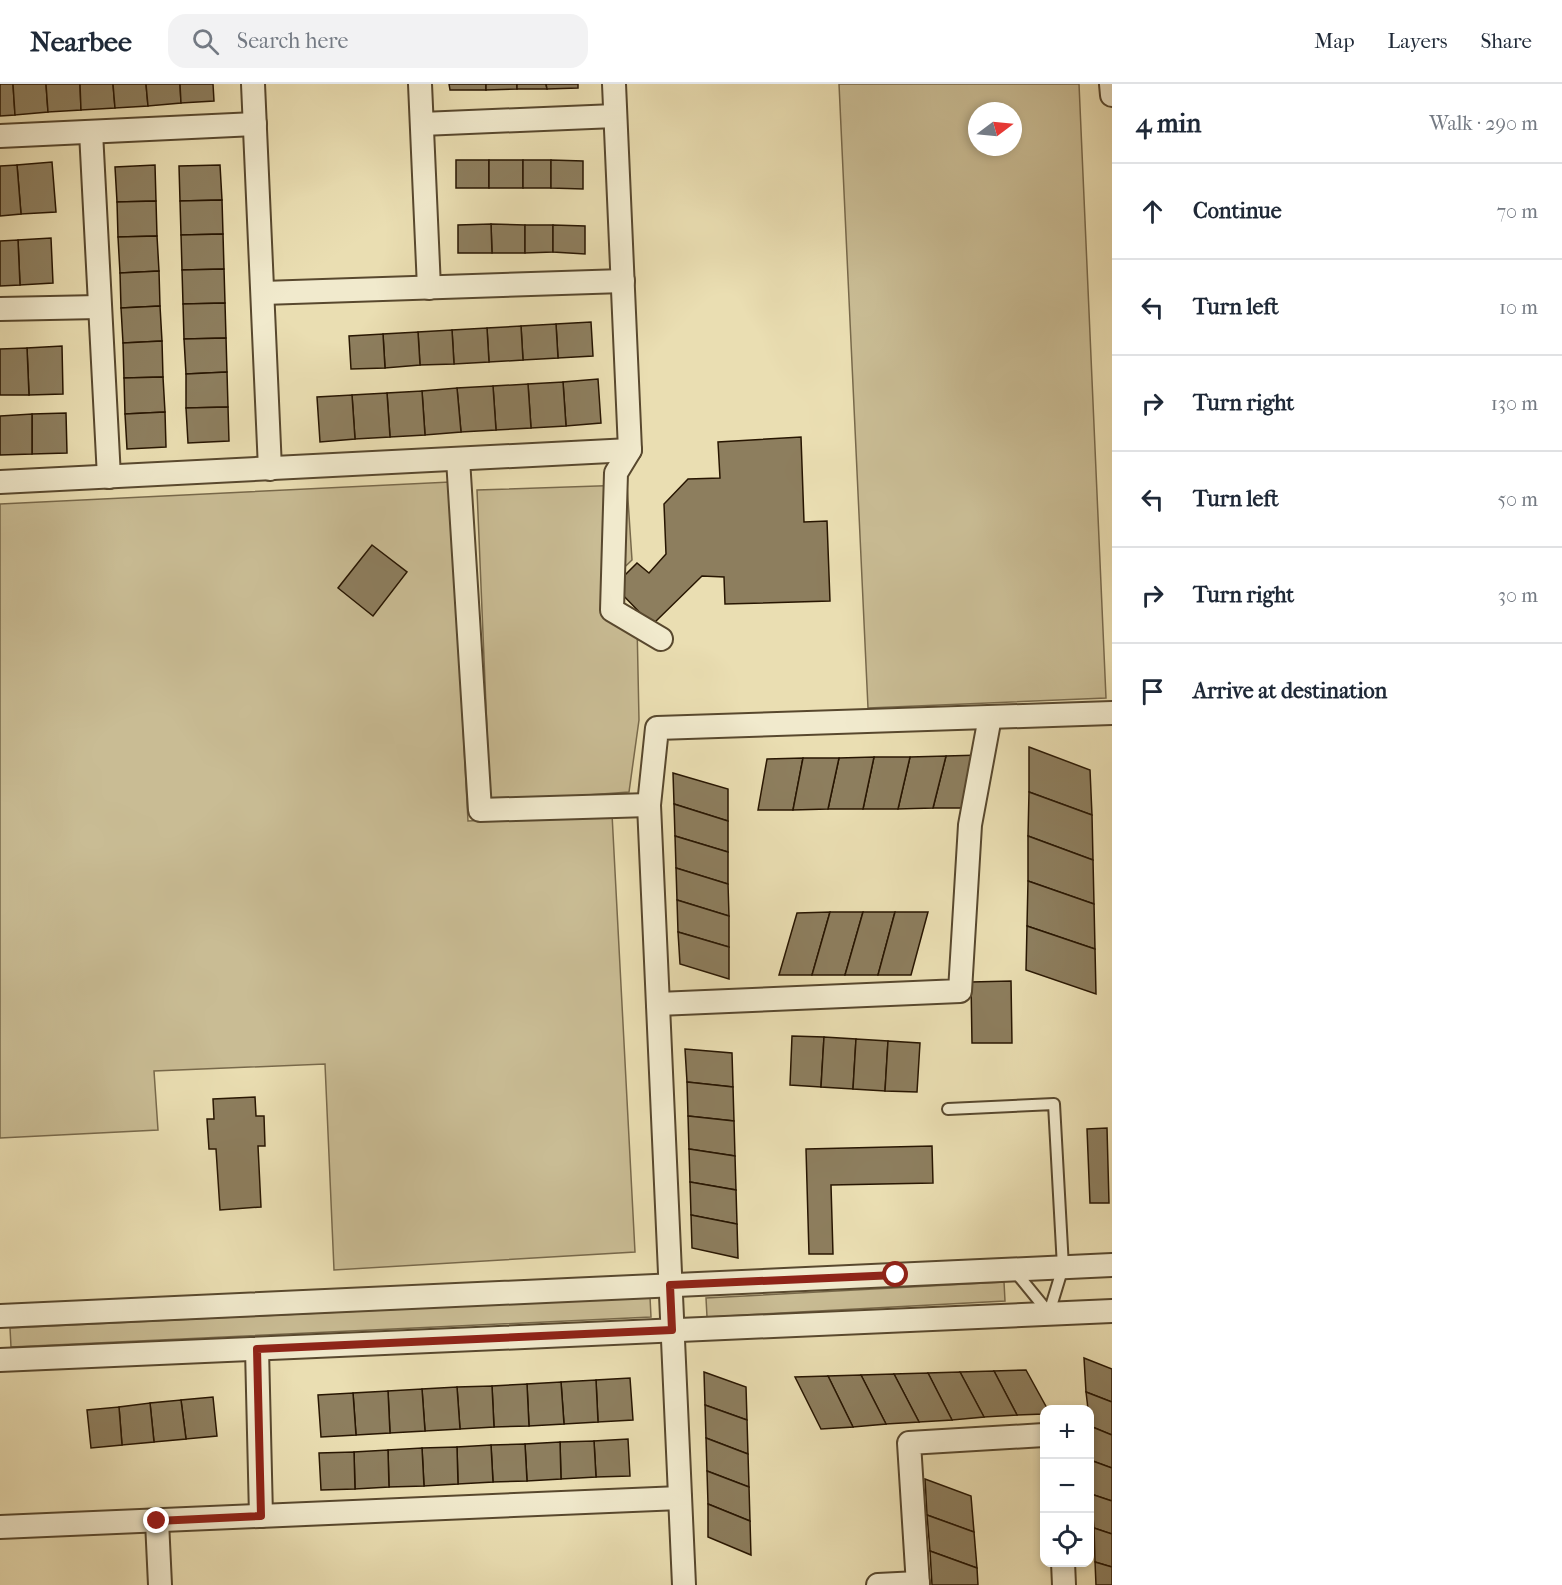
<!DOCTYPE html>
<meta charset="utf-8">
<style>
:root{--surface:#fff;--page:#f2f2f3;--text:#1f2937;--muted:#747a83;--line:#e0e1e3}
body{margin:0;font-family:"IM FELL French Canon",serif;background:var(--page);color:var(--text)}
.controls{position:absolute;right:18px;bottom:18px;display:grid;overflow:hidden;border-radius:12px;box-shadow:0 3px 9px #0003}
.controls button{width:54px;height:54px;display:grid;place-items:center;padding:0;border:0;border-bottom:2px solid var(--line);background:var(--surface);color:var(--text);font:30px sans-serif}
.compass{position:absolute;left:968px;top:18px;width:54px;height:54px;border-radius:50%;background:var(--surface);box-shadow:0 3px 9px #0003;rotate:74deg}
.stop{position:absolute;width:18px;height:18px;margin:-14px;border:4px solid #8f2418;border-radius:50%;background:#fff}
.stop.end{background:#8f2418;border-color:#fff;box-shadow:0 2px 6px #0008}
.list{margin:0;padding:0;list-style:none}
h2{display:flex;justify-content:space-between;align-items:center;height:78px;margin:0;padding:0 24px;font-size:26px}
h2 small{font-size:20px;font-weight:400;color:var(--muted)}
.list li{display:grid;grid-template-columns:39px 1fr auto;gap:18px;align-items:center;box-sizing:border-box;height:96px;padding:0 24px;border-top:2px solid var(--line)}
.list b{display:block;font-size:22px;white-space:nowrap}
.list em{font-size:20px;font-style:normal;color:var(--muted)}
.icon{flex:none;width:33px;height:33px;fill:none;stroke:currentColor;stroke-width:2;stroke-linecap:round;stroke-linejoin:round}
.map{position:relative;flex:none;width:1112px;height:1501px;overflow:hidden}
header{display:flex;align-items:center;gap:36px;box-sizing:border-box;height:84px;padding:0 30px;background:var(--surface);border-bottom:2px solid var(--line)}
header strong{font-size:28px}
nav{display:flex;gap:33px;margin-inline-start:auto;font-size:21px}
.search{width:420px;height:54px;background:var(--page);display:flex;align-items:center;gap:15px;box-sizing:border-box;padding:0 21px;border-radius:18px;color:var(--muted);font-size:22px}
main{display:flex}
aside{flex:1;background:var(--surface)}
.map>svg:first-child{display:block}
.green{fill:#c9bc94;stroke:#78694b;stroke-width:1.5;fill-rule:evenodd}
.building{fill:#8d7e5e;stroke:#281602;stroke-width:1.5}
.lines{fill:none;stroke-linecap:round;stroke-linejoin:round}
.lane-casing{stroke:#58482e;stroke-width:14}
.street-casing{stroke:#58482e;stroke-width:26}
.lane{stroke:#f1eacd;stroke-width:10}
.street{stroke:#f1eacd;stroke-width:22}
.route{stroke:#8f2418;stroke-width:8}
</style>
<header>
<strong>Nearbee</strong>
<div class="search"><svg class="icon" aria-label="search" viewBox="0 0 24 24"><circle cx="10" cy="10" r="6"/><path d="M15 15l6 6"/></svg>Search here</div>
<nav><a>Map</a><a>Layers</a><a>Share</a></nav>
</header>
<main>
<div class="map">
<svg width="1112" height="1501" viewBox="0 0 1112 1501">
<rect width="100%" height="100%" fill="#eadeb2"/>
<filter id="stains"><feTurbulence type="fractalNoise" baseFrequency=".00333" numOctaves="4"/><feColorMatrix values="0 0 0 0 .2 0 0 0 0 .09 0 0 0 0 .02 0 0 0 .5 -.17"/></filter>
<radialGradient id="worn" r=".72"><stop offset=".6" stop-color="#630" stop-opacity="0"/><stop offset="1" stop-color="#630" stop-opacity=".3"/></radialGradient>
<g class="green">
<path d="M 839,0 L 1079,0 L 1106,614 L 868,624 ZM 977,27 L 1013,27 L 1013,63 L 977,63 Z"/>
<path d="M 450,398 L 468,737 L 612,730 L 635,1168 L 334,1186 L 325,980 L 154,987 L 158,1046 L 0,1054 L 0,420 Z"/>
<path d="M 627,401 L 632,476 L 604,503 L 637,539 L 639,636 L 629,708 L 490,718 L 477,406 Z"/>
<path d="M 1004,1198 L 1005,1217 L 707,1233 L 706,1214 Z"/>
<path d="M 650,1213 L 651,1233 L 11,1263 L 10,1244 Z"/>
</g>
<g class="building">
<path d="M 0,0 L 13,0 L 15,31 L 0,32 Z"/>
<path d="M 13,0 L 46,0 L 48,28 L 15,31 Z"/>
<path d="M 46,0 L 80,0 L 81,26 L 48,28 Z"/>
<path d="M 80,0 L 113,0 L 115,24 L 81,26 Z"/>
<path d="M 113,0 L 146,0 L 148,22 L 115,24 Z"/>
<path d="M 146,0 L 180,0 L 181,19 L 148,22 Z"/>
<path d="M 180,0 L 213,0 L 214,17 L 181,19 Z"/>
<path d="M 449,0 L 486,0 L 486,6 L 450,6 Z"/>
<path d="M 486,0 L 517,0 L 517,5 L 486,6 Z"/>
<path d="M 517,0 L 546,0 L 547,5 L 517,5 Z"/>
<path d="M 546,0 L 578,0 L 578,4 L 547,5 Z"/>
<rect x="456" y="76" width="33" height="28"/>
<rect x="489" y="76" width="34" height="28"/>
<rect x="523" y="76" width="28" height="28"/>
<path d="M 551,76 L 583,77 L 583,105 L 551,104 Z"/>
<path d="M 52,78 L 56,128 L 21,130 L 17,81 Z"/>
<path d="M 17,81 L 21,130 L 0,132 L 0,82 Z"/>
<path d="M 155,81 L 156,117 L 117,118 L 115,83 Z"/>
<path d="M 220,81 L 222,116 L 180,117 L 179,82 Z"/>
<path d="M 222,116 L 223,150 L 181,151 L 180,117 Z"/>
<path d="M 156,117 L 157,152 L 118,153 L 117,118 Z"/>
<path d="M 491,140 L 525,141 L 525,169 L 492,169 Z"/>
<path d="M 491,140 L 492,169 L 458,169 L 458,141 Z"/>
<path d="M 525,141 L 553,141 L 553,168 L 525,169 Z"/>
<path d="M 553,141 L 585,142 L 585,170 L 553,168 Z"/>
<path d="M 223,150 L 224,185 L 182,186 L 181,151 Z"/>
<path d="M 157,152 L 159,187 L 120,189 L 118,153 Z"/>
<path d="M 51,154 L 53,199 L 20,201 L 18,156 Z"/>
<path d="M 18,156 L 20,201 L 0,202 L 0,157 Z"/>
<path d="M 224,185 L 225,219 L 183,220 L 182,186 Z"/>
<path d="M 159,187 L 160,222 L 121,224 L 120,189 Z"/>
<path d="M 225,219 L 226,254 L 184,255 L 183,220 Z"/>
<path d="M 160,222 L 162,257 L 123,259 L 121,224 Z"/>
<path d="M 591,238 L 593,272 L 558,274 L 556,240 Z"/>
<path d="M 556,240 L 558,274 L 523,276 L 521,242 Z"/>
<path d="M 521,242 L 523,276 L 489,278 L 487,244 Z"/>
<path d="M 487,244 L 489,278 L 454,280 L 452,246 Z"/>
<path d="M 452,246 L 454,280 L 420,281 L 418,248 Z"/>
<path d="M 418,248 L 420,281 L 385,284 L 383,250 Z"/>
<path d="M 383,250 L 385,284 L 351,285 L 349,252 Z"/>
<path d="M 226,254 L 227,288 L 186,290 L 184,255 Z"/>
<path d="M 162,257 L 163,293 L 124,294 L 123,259 Z"/>
<path d="M 62,262 L 63,310 L 29,311 L 27,264 Z"/>
<path d="M 27,264 L 29,311 L 0,311 L 0,265 Z"/>
<path d="M 227,288 L 228,323 L 186,324 L 186,290 Z"/>
<path d="M 163,293 L 165,328 L 125,330 L 124,294 Z"/>
<path d="M 598,295 L 601,339 L 566,342 L 563,298 Z"/>
<path d="M 563,298 L 566,342 L 531,344 L 528,300 Z"/>
<path d="M 528,300 L 531,344 L 496,346 L 493,302 Z"/>
<path d="M 493,302 L 496,346 L 461,348 L 457,304 Z"/>
<path d="M 457,304 L 461,348 L 425,351 L 422,307 Z"/>
<path d="M 422,307 L 425,351 L 390,353 L 387,309 Z"/>
<path d="M 387,309 L 390,353 L 355,355 L 352,311 Z"/>
<path d="M 352,311 L 355,355 L 320,358 L 317,313 Z"/>
<path d="M 228,323 L 229,357 L 188,359 L 186,324 Z"/>
<path d="M 165,328 L 166,363 L 127,365 L 125,330 Z"/>
<path d="M 66,329 L 67,369 L 32,370 L 32,330 Z"/>
<path d="M 32,330 L 32,370 L 0,371 L 0,332 Z"/>
<path d="M 801,353 L 804,438 L 827,437 L 830,517 L 725,520 L 724,493 L 702,492 L 652,541 L 614,502 L 637,479 L 649,489 L 666,470 L 664,420 L 688,395 L 720,394 L 718,358 Z"/>
<path d="M 372,461 L 407,488 L 373,532 L 338,504 Z"/>
<path d="M 1029,663 L 1090,686 L 1092,731 L 1029,708 Z"/>
<path d="M 981,671 L 969,724 L 933,724 L 946,672 Z"/>
<path d="M 946,672 L 933,724 L 898,725 L 910,673 Z"/>
<path d="M 874,673 L 910,673 L 898,725 L 863,725 Z"/>
<path d="M 874,673 L 863,725 L 828,725 L 839,674 Z"/>
<path d="M 803,674 L 793,726 L 758,726 L 767,675 Z"/>
<path d="M 803,674 L 839,674 L 828,725 L 793,726 Z"/>
<path d="M 673,689 L 728,705 L 728,737 L 674,720 Z"/>
<path d="M 1029,708 L 1092,731 L 1093,776 L 1028,752 Z"/>
<path d="M 674,720 L 728,737 L 728,768 L 675,752 Z"/>
<path d="M 675,752 L 728,768 L 728,800 L 676,784 Z"/>
<path d="M 1028,752 L 1093,776 L 1094,820 L 1028,797 Z"/>
<path d="M 676,784 L 728,800 L 729,832 L 677,816 Z"/>
<path d="M 1028,797 L 1094,820 L 1095,865 L 1027,842 Z"/>
<path d="M 677,816 L 729,832 L 729,863 L 678,848 Z"/>
<path d="M 830,828 L 812,891 L 779,891 L 797,829 Z"/>
<path d="M 830,828 L 863,828 L 845,891 L 812,891 Z"/>
<path d="M 863,828 L 895,828 L 878,891 L 845,891 Z"/>
<path d="M 895,828 L 928,828 L 911,891 L 878,891 Z"/>
<path d="M 1027,842 L 1095,865 L 1096,910 L 1026,886 Z"/>
<path d="M 678,848 L 729,863 L 729,895 L 680,880 Z"/>
<path d="M 1011,897 L 1012,959 L 972,959 L 971,898 Z"/>
<path d="M 792,952 L 824,953 L 821,1003 L 790,1001 Z"/>
<path d="M 824,953 L 856,955 L 853,1005 L 821,1003 Z"/>
<path d="M 856,955 L 888,957 L 885,1007 L 853,1005 Z"/>
<path d="M 888,957 L 920,959 L 917,1008 L 885,1007 Z"/>
<path d="M 685,965 L 732,969 L 733,1003 L 687,998 Z"/>
<path d="M 687,998 L 733,1003 L 734,1037 L 688,1032 Z"/>
<path d="M 255,1013 L 256,1032 L 264,1032 L 265,1062 L 258,1062 L 261,1123 L 220,1126 L 216,1065 L 209,1065 L 207,1035 L 214,1035 L 213,1015 Z"/>
<path d="M 688,1032 L 734,1037 L 735,1072 L 689,1065 Z"/>
<path d="M 1107,1044 L 1109,1119 L 1090,1119 L 1087,1045 Z"/>
<path d="M 932,1062 L 933,1099 L 831,1101 L 833,1170 L 809,1170 L 806,1065 Z"/>
<path d="M 689,1065 L 735,1072 L 736,1106 L 690,1098 Z"/>
<path d="M 690,1098 L 736,1106 L 737,1140 L 691,1131 Z"/>
<path d="M 691,1131 L 737,1140 L 738,1174 L 692,1164 Z"/>
<path d="M 1084,1274 L 1112,1285 L 1112,1318 L 1086,1308 Z"/>
<path d="M 1026,1286 L 1048,1326 L 1044,1326 L 1044,1330 L 1017,1331 L 994,1287 Z"/>
<path d="M 994,1287 L 1017,1331 L 984,1333 L 960,1288 Z"/>
<path d="M 704,1288 L 746,1303 L 747,1336 L 705,1321 Z"/>
<path d="M 960,1288 L 984,1333 L 952,1336 L 928,1289 Z"/>
<path d="M 928,1289 L 952,1336 L 919,1338 L 894,1290 Z"/>
<path d="M 894,1290 L 919,1338 L 886,1340 L 861,1291 Z"/>
<path d="M 861,1291 L 886,1340 L 853,1343 L 828,1292 Z"/>
<path d="M 828,1292 L 853,1343 L 821,1345 L 795,1293 Z"/>
<path d="M 630,1294 L 633,1336 L 598,1338 L 596,1296 Z"/>
<path d="M 596,1296 L 598,1338 L 564,1340 L 561,1298 Z"/>
<path d="M 561,1298 L 564,1340 L 529,1342 L 527,1300 Z"/>
<path d="M 527,1300 L 529,1342 L 494,1343 L 492,1302 Z"/>
<path d="M 492,1302 L 494,1343 L 460,1345 L 457,1303 Z"/>
<path d="M 457,1303 L 460,1345 L 425,1347 L 422,1305 Z"/>
<path d="M 422,1305 L 425,1347 L 390,1349 L 388,1307 Z"/>
<path d="M 388,1307 L 390,1349 L 356,1351 L 353,1309 Z"/>
<path d="M 1086,1308 L 1112,1318 L 1112,1351 L 1090,1342 Z"/>
<path d="M 353,1309 L 356,1351 L 321,1353 L 318,1311 Z"/>
<path d="M 213,1313 L 217,1352 L 186,1355 L 181,1316 Z"/>
<path d="M 181,1316 L 186,1355 L 154,1358 L 150,1319 Z"/>
<path d="M 150,1319 L 154,1358 L 122,1361 L 119,1323 Z"/>
<path d="M 705,1321 L 747,1336 L 748,1370 L 706,1354 Z"/>
<path d="M 119,1323 L 122,1361 L 91,1364 L 87,1326 Z"/>
<path d="M 1090,1342 L 1112,1351 L 1112,1384 L 1090,1376 Z"/>
<path d="M 706,1354 L 748,1370 L 749,1403 L 707,1387 Z"/>
<path d="M 628,1355 L 630,1392 L 596,1393 L 594,1357 Z"/>
<path d="M 594,1357 L 596,1393 L 561,1395 L 560,1358 Z"/>
<path d="M 560,1358 L 561,1395 L 527,1397 L 525,1360 Z"/>
<path d="M 525,1360 L 527,1397 L 493,1398 L 491,1361 Z"/>
<path d="M 491,1361 L 493,1398 L 458,1400 L 457,1363 Z"/>
<path d="M 457,1363 L 458,1400 L 424,1402 L 422,1364 Z"/>
<path d="M 422,1364 L 424,1402 L 389,1403 L 388,1366 Z"/>
<path d="M 388,1366 L 389,1403 L 355,1405 L 354,1368 Z"/>
<path d="M 354,1368 L 355,1405 L 321,1406 L 319,1369 Z"/>
<path d="M 1090,1376 L 1112,1384 L 1112,1417 L 1091,1410 Z"/>
<path d="M 707,1387 L 749,1403 L 750,1437 L 708,1420 Z"/>
<path d="M 925,1395 L 971,1412 L 974,1448 L 927,1431 Z"/>
<path d="M 1091,1410 L 1112,1417 L 1112,1450 L 1094,1444 Z"/>
<path d="M 708,1420 L 750,1437 L 751,1471 L 708,1453 Z"/>
<path d="M 927,1431 L 974,1448 L 977,1484 L 930,1467 Z"/>
<path d="M 1094,1444 L 1112,1450 L 1112,1483 L 1095,1478 Z"/>
<path d="M 930,1467 L 977,1484 L 978,1501 L 932,1501 Z"/>
<path d="M 1095,1478 L 1112,1483 L 1112,1501 L 1096,1501 Z"/>
</g>
<g class="lines">
<g class="lane-casing">
<path id="lane" d="M 948,1025 L 1054,1020 L 1063,1183 L 1049,1229 L 1013,1185"/>
</g>
<g class="street-casing">
<g id="street">
<path d="M 253,0 L 270,385"/>
<path d="M 420,0 L 429,204"/>
<path d="M 614,0 L 630,366 L 616,389 L 612,526 L 661,555"/>
<path d="M 1111,0 L 1112,11"/>
<path d="M 422,40 L 615,32"/>
<path d="M 91,48 L 109,393"/>
<path d="M 0,52 L 255,40"/>
<path d="M 263,209 L 623,197"/>
<path d="M 0,225 L 99,223"/>
<path d="M 458,375 L 480,726 L 649,721"/>
<path d="M 0,398 L 630,366"/>
<path d="M 658,920 L 960,907 L 970,741 L 990,633"/>
<path d="M 0,1232 L 1112,1181"/>
<path d="M 257,1265 L 261,1432"/>
<path d="M 0,1276 L 1112,1227"/>
<path d="M 157,1437 L 160,1501"/>
<path d="M 0,1443 L 680,1414"/>
<path d="M 1063,1478 L 1064,1501"/>
<path d="M 684,1501 L 649,721 L 657,644 L 1112,629"/>
<path d="M 878,1501 L 918,1499"/>
<path d="M 918,1501 L 909,1359 L 1044,1351"/>
</g>
</g>
<use href="#lane" class="lane"/>
<use href="#street" class="street"/>
</g>
<g class="lines">
<path class="route" d="M 157,1437 L 261,1432 L 257,1265 L 672,1246 L 670,1201 L 896,1191"/>
</g>
<rect width="100%" height="100%" filter="url(#stains)"/>
<rect width="100%" height="100%" fill="url(#worn)"/>
</svg>
<div class="controls">
<button>+</button>
<button>−</button>
<button><svg class="icon" aria-label="locate" viewBox="0 0 24 24"><circle cx="12" cy="12" r="6"/><path d="M12 2v4M12 18v4M2 12h4M18 12h4"/></svg></button>
</div>
<svg class="compass" viewBox="-18 -18 36 36"><path d="M0-13l5 13h-10z" fill="#e53935"/><path d="M0 13l5-13h-10z" fill="#747a83"/></svg>
<div class="stop" style="left:896px;top:1191px"></div>
<div class="stop end" style="left:157px;top:1437px"></div>
</div>
<aside>
<h2>4 min<small>Walk · 290 m</small></h2>
<ul class="list">
<li><svg class="icon" aria-label="ahead" viewBox="0 0 24 24"><path d="M12 20V5M6 11l6-6 6 6"/></svg><div><b>Continue</b></div><em>70 m</em></li>
<li><svg class="icon" aria-label="left" viewBox="0 0 24 24"><path d="M17 20v-9H6M10 6l-5 5 5 5"/></svg><div><b>Turn left</b></div><em>10 m</em></li>
<li><svg class="icon" aria-label="right" viewBox="0 0 24 24"><path d="M7 20v-9h11M14 6l5 5-5 5"/></svg><div><b>Turn right</b></div><em>130 m</em></li>
<li><svg class="icon" aria-label="left" viewBox="0 0 24 24"><path d="M17 20v-9H6M10 6l-5 5 5 5"/></svg><div><b>Turn left</b></div><em>50 m</em></li>
<li><svg class="icon" aria-label="right" viewBox="0 0 24 24"><path d="M7 20v-9h11M14 6l5 5-5 5"/></svg><div><b>Turn right</b></div><em>30 m</em></li>
<li><svg class="icon" aria-label="arrive" viewBox="0 0 24 24"><path d="M6 21V4h12l-3 4 3 4H6"/></svg><div><b>Arrive at destination</b></div></li>
</ul>
</aside>
</main>
